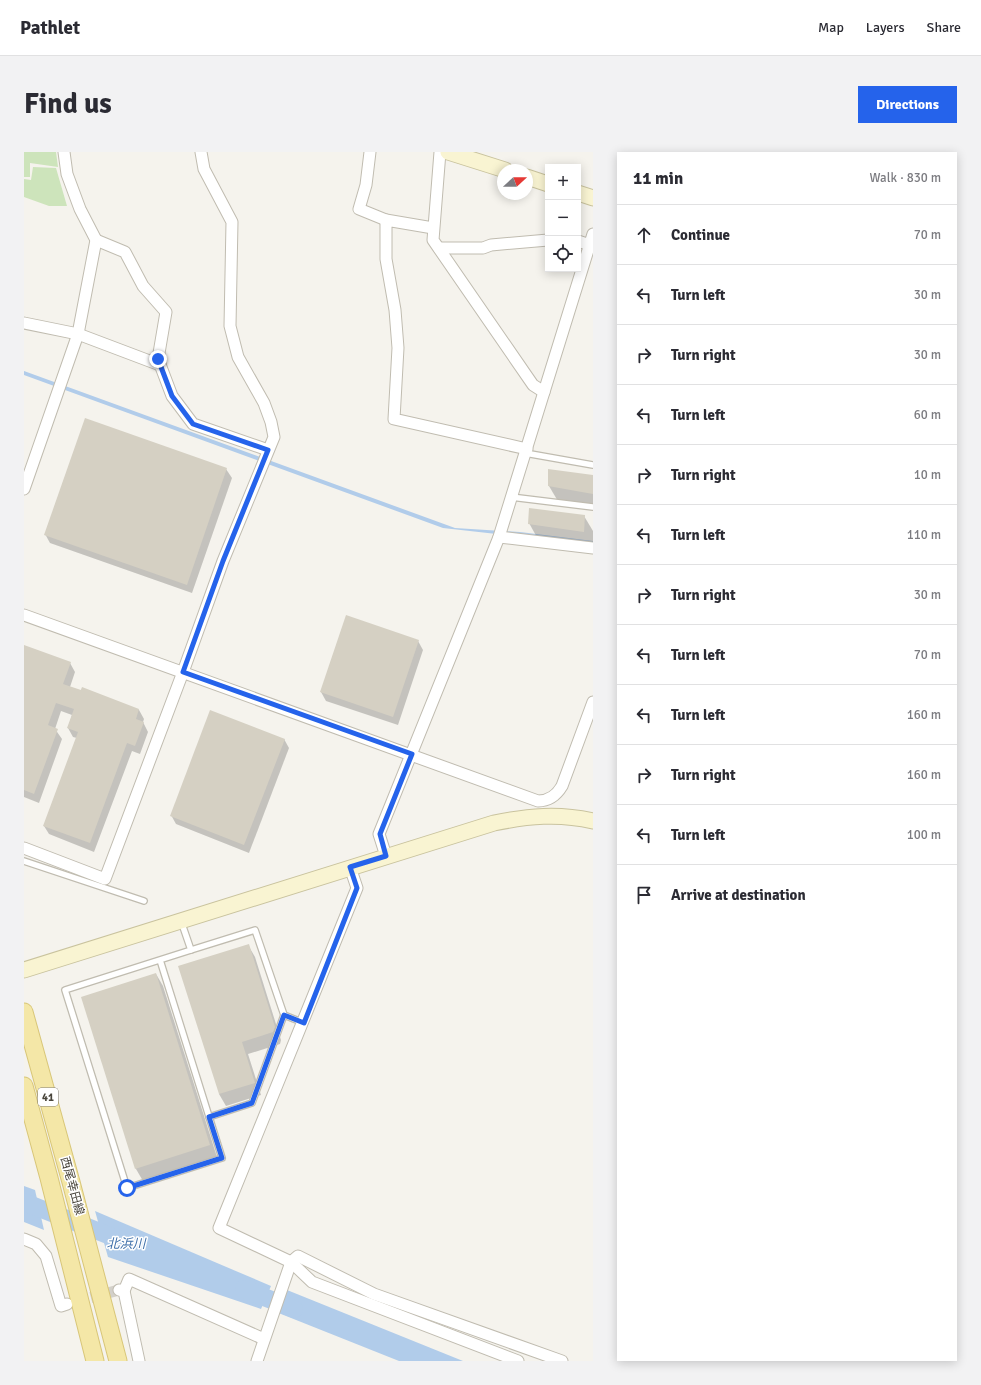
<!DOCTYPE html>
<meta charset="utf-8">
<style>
:root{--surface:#fff;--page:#f2f2f3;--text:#2b2b33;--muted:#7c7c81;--line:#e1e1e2;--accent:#2563eb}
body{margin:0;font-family:Signika,"Noto Sans JP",sans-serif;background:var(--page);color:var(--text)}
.controls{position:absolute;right:12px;top:12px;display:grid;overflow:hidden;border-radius:0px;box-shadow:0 2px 10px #0003}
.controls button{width:36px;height:36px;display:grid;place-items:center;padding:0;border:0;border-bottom:1px solid var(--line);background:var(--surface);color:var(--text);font:20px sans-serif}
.compass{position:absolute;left:473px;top:12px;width:36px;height:36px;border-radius:50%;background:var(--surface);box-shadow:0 2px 10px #0003;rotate:69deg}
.stop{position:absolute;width:12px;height:12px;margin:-9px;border:3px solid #2563eb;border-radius:50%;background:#fff}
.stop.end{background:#2563eb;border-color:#fff;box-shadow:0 1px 4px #0008}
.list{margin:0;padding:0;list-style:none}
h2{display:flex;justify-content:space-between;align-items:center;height:52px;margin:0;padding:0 16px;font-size:17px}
h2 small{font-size:13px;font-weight:400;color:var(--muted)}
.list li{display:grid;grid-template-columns:26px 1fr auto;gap:12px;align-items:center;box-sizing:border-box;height:60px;padding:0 16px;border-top:1px solid var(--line)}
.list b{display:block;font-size:15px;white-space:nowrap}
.list em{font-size:13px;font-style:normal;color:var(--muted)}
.icon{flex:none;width:22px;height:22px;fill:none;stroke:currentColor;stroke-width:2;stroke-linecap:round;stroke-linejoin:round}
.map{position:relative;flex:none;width:569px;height:1209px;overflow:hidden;border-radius:0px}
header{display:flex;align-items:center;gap:24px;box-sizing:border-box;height:56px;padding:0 20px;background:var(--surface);border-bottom:1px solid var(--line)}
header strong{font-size:19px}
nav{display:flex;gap:22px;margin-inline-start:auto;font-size:14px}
.intro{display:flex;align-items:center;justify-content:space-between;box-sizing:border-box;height:96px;padding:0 24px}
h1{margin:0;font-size:28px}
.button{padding:10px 18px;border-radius:0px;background:var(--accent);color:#fff;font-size:14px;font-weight:700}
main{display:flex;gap:24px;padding:0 24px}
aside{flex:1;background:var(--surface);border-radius:0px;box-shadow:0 2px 10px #0003}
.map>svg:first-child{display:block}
.green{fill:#cde4bb}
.water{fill:#b1ccea}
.shadow{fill:#0003}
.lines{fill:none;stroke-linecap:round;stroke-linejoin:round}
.river{stroke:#b1ccea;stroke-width:18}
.building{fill:#d5d0c3}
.street-tunnel{stroke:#d3d0c9;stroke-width:11;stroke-dasharray:11 5.5;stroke-linecap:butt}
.lane-casing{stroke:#c0bcb0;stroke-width:8}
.street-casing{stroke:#c0bcb0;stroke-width:13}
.secondary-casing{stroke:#c9c39e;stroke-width:17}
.primary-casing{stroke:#d8c678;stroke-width:19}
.lane{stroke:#fff;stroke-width:5.5}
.street{stroke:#fff;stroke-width:11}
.secondary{stroke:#f9f4d2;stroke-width:15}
.primary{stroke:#f4e7a7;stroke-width:17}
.route{stroke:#2563eb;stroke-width:5}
.labels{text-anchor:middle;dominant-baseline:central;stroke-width:3;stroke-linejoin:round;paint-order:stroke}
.shield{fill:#fff;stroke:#807d76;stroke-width:1}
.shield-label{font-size:11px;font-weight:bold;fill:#49453b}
.street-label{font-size:12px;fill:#49453b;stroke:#fff}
.water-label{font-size:13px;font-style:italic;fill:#3f70aa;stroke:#fff}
</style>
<header>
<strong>Pathlet</strong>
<nav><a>Map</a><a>Layers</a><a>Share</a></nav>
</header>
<div class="intro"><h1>Find us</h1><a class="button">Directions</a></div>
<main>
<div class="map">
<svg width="569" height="1209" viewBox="0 0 569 1209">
<rect width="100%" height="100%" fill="#f5f3ed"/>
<g class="green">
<path d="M 0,0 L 32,0 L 34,15 L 6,11 L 6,25 L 0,25 Z"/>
<path d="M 9,15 L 32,16 L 43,54 L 25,54 L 0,45 L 0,27 L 7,28 Z"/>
</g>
<g class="water">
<path d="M 0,219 L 431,376 L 496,380 L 569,389 L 569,393 L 419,376 L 0,223 Z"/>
<path d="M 0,1034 L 11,1038 L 20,1078 L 0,1070 Z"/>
<path d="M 71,1059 L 247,1134 L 237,1157 L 84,1105 Z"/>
<path d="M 263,1138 L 439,1209 L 375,1209 L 252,1160 Z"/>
</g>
<g class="shadow">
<path d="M 202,317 L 208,326 L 168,441 L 26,391 L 21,382 Z"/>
<path d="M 569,325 L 569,357 L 535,351 L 525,334 Z"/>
<path d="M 560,364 L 569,379 L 569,397 L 515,389 L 505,371 Z"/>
<path d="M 394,489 L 399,498 L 374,573 L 302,549 L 297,540 Z"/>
<path d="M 0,494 L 46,511 L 51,520 L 46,535 L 57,539 L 58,536 L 115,558 L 120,567 L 119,570 L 124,580 L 116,602 L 108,599 L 70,700 L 25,682 L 20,674 L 53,586 L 49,585 L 44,576 L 48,563 L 37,559 L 31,577 L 38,587 L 15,651 L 0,645 Z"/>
<path d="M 260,587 L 265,596 L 225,701 L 152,672 L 147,663 Z"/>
<path d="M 224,793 L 231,805 L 257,888 L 256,892 L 224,902 L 237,943 L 202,954 L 195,942 Z"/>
<path d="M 132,822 L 139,834 L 193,1005 L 119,1029 L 112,1017 Z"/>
</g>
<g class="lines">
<g class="river">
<path d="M 0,1050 L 99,1089"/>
<path d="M 220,1137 L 270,1157"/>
</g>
</g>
<g class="building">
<path d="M 61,266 L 203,316 L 163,433 L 20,383 Z"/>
<path d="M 524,317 L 569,323 L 569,342 L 524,334 Z"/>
<path d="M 505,356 L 561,363 L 560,380 L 504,372 Z"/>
<path d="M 322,463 L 395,488 L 369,565 L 296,540 Z"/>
<path d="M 0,493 L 47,510 L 39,532 L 57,538 L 58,535 L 115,557 L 112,567 L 120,570 L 111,594 L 103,591 L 66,691 L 19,674 L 54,580 L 43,576 L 50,557 L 32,551 L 24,573 L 34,577 L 10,642 L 0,638 Z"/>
<path d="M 186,558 L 261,587 L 220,693 L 146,664 Z"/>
<path d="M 225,792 L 251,875 L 249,880 L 218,890 L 231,931 L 195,942 L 154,814 Z"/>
<path d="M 132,821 L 186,993 L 111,1017 L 57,845 Z"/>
</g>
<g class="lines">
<path class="street-tunnel" d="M 51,1150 L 95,1138"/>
<g class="lane-casing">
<g id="lane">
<path d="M 501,301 L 569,313"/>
<path d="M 487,345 L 569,355"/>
<path d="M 0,709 L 120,749"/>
<path d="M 167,798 L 231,778 L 260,863 L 228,951 L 185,965"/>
<path d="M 136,808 L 198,1006 L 103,1036 L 41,838 L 167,798 L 157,769"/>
<path d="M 260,863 L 280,871"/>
</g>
</g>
<g class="street-casing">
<g id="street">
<path d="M 346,0 L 342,33 L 335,57 L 362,68"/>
<path d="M 416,0 L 409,88 L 509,233 L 520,240"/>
<path d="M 409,76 L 362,68 L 362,107 L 371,158 L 374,196 L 370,267 L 503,297"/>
<path d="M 72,88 L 101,100 L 119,134 L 142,160 L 134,207 L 148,244 L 169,272 L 244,298"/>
<path d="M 554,89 L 569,94"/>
<path d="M 415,96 L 459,96 L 467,93 L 524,88"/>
<path d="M 0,171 L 54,182 L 136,213"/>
<path d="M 0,337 L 54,182 L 72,88 L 56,57 L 43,22 L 40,0"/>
<path d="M 475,385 L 569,396"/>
<path d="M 0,463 L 514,649 C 525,649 532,644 538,634 L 569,550"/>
<path d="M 0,696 L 81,727 L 159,520 L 199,409 L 250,285 L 247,270 L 240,251 L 214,205 L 206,174 L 208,70 L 180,17 L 177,0"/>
<path d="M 362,704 L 355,682 L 475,385 L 569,82"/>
<path d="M 326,715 L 333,736 L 195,1076 L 267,1110 L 288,1130 L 494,1209"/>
<path d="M 0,1087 L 12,1092 L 22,1104 L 37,1154 L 43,1152"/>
<path d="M 95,1138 L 100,1139 L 105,1127 L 240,1187"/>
<path d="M 100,1139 L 115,1209"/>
<path d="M 233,1209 L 267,1110 L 274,1104 L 350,1142 L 538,1209"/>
</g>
</g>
<g class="secondary-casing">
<g id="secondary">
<path d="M 424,0 L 481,18"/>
<path d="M 503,25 L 524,32"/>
<path d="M 554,41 L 569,46"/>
<path d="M 0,818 L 470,671 C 504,664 535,661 569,669"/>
</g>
</g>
<g class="primary-casing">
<g id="primary">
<path d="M 0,860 L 47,1030 L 94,1209"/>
<path d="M 0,934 L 25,1026 L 71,1209"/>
</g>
</g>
<use href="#lane" class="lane"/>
<use href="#street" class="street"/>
<use href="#secondary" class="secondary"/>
<use href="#primary" class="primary"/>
</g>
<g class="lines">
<path class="route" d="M 103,1036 L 198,1006 L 185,965 L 228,951 L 260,863 L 280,871 L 333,736 L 326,715 L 362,704 L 356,682 L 388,602 L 159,520 L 199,409 L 244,298 L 169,272 L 148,244 L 134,207"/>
</g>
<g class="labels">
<rect class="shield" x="14" y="936" width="20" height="18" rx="3"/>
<g class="shield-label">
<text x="24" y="945">41</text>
</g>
<g class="street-label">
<text transform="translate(48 1034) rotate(75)">西尾幸田線</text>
</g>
<g class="water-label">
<text x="102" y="1092">北浜川</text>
</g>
</g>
</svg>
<div class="controls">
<button>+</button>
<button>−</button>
<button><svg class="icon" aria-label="locate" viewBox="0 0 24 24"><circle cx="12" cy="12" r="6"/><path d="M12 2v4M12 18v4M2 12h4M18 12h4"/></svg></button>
</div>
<svg class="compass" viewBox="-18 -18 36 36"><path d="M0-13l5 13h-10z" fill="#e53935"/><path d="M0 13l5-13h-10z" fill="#7c7c81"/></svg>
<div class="stop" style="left:103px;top:1036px"></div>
<div class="stop end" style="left:134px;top:207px"></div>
</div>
<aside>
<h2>11 min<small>Walk · 830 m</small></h2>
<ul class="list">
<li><svg class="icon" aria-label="ahead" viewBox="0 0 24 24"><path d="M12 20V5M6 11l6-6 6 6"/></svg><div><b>Continue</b></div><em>70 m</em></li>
<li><svg class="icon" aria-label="left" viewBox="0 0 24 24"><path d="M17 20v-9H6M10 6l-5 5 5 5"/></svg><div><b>Turn left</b></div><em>30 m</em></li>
<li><svg class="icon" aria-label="right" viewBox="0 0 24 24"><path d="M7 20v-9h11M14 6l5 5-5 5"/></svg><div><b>Turn right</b></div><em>30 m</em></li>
<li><svg class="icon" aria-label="left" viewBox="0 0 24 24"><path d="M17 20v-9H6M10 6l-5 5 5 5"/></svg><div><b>Turn left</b></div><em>60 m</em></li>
<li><svg class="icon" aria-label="right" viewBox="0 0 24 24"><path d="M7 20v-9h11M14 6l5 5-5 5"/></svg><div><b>Turn right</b></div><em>10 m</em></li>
<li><svg class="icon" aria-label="left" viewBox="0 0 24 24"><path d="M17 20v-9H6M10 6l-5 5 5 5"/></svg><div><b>Turn left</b></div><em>110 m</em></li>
<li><svg class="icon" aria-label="right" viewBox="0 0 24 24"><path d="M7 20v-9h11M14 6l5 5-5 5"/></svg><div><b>Turn right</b></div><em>30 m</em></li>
<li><svg class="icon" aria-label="left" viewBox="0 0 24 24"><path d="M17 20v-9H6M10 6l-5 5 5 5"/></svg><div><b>Turn left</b></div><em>70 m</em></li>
<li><svg class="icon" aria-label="left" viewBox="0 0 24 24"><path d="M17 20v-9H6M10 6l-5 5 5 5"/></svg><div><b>Turn left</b></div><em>160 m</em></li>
<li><svg class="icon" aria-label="right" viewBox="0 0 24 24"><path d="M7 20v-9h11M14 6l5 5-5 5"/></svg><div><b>Turn right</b></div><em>160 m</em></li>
<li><svg class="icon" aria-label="left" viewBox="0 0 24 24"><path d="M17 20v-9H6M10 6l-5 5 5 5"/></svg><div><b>Turn left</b></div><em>100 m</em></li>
<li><svg class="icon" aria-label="arrive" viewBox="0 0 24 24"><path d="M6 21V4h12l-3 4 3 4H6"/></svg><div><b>Arrive at destination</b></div></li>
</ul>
</aside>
</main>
